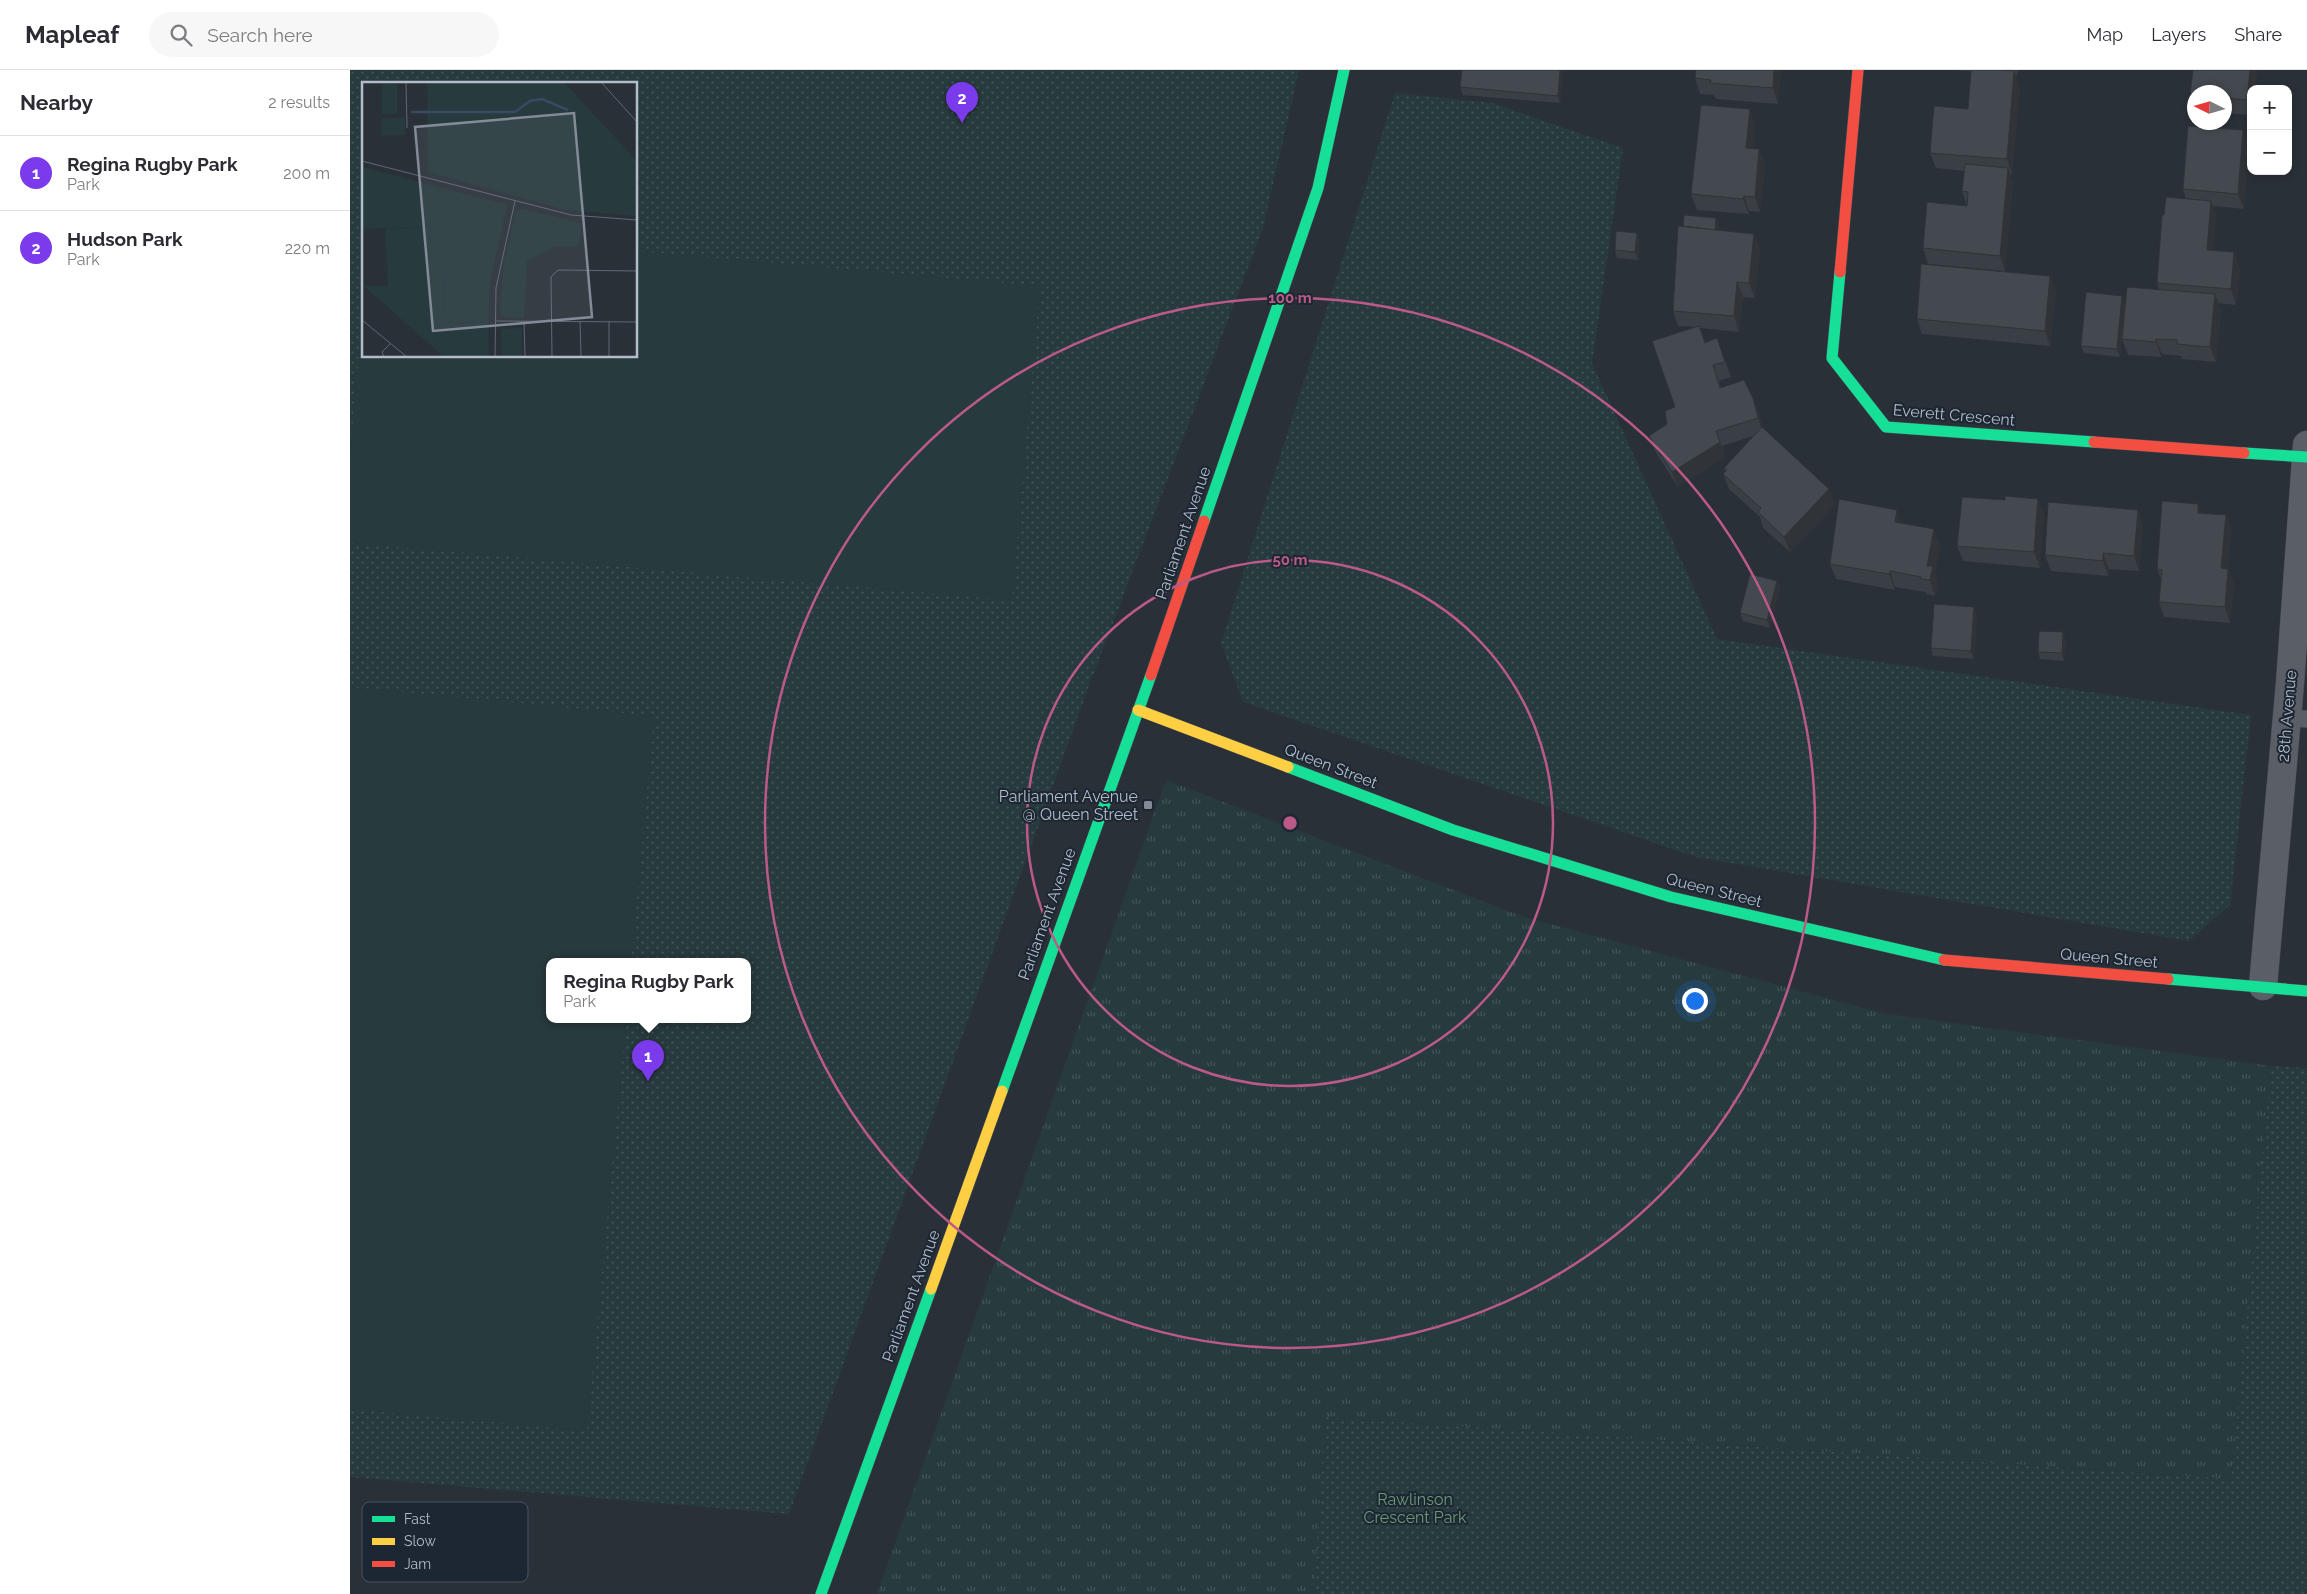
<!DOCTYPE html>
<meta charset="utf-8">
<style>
:root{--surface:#fff;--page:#f7f7f7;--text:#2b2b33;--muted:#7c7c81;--line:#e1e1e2;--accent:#7c3aed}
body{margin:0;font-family:Raleway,sans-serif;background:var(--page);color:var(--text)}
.controls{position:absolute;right:15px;top:15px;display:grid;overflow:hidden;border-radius:10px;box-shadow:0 2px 8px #0003}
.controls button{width:45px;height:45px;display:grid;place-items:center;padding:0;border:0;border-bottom:1px solid var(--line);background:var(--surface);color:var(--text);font:25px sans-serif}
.compass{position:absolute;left:1837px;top:15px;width:45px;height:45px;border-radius:50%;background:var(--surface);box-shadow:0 2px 8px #0003;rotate:275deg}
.you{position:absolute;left:1344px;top:930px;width:18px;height:18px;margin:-12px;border:4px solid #fff;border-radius:50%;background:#1a73e8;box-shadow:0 0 0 8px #1a73e833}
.badge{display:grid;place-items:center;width:32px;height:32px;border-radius:50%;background:var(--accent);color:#fff;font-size:16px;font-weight:700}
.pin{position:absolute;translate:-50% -41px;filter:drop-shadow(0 1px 2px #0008)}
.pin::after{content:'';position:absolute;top:26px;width:18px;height:15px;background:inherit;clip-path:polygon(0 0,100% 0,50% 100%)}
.popup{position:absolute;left:196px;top:888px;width:205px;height:65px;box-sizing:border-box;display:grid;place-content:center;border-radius:10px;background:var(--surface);filter:drop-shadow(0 1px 4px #0005);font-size:16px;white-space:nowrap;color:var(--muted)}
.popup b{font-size:19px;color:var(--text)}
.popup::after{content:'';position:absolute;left:50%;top:100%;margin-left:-10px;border:10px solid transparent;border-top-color:var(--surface)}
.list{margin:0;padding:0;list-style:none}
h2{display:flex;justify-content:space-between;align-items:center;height:65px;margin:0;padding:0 20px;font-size:21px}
h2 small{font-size:16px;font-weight:400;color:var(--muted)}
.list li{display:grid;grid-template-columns:32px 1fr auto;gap:15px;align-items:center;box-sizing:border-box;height:75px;padding:0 20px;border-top:1px solid var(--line)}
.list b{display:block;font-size:19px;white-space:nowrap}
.list p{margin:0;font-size:16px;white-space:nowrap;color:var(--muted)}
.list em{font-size:16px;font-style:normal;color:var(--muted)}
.icon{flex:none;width:28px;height:28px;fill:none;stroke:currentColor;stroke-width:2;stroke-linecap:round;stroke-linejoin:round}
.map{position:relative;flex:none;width:1957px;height:1524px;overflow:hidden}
header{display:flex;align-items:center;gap:30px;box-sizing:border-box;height:70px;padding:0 25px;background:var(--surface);border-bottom:1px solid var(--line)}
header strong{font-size:24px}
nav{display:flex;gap:28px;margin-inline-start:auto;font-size:18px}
.search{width:350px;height:45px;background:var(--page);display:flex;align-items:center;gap:12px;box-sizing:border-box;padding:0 18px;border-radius:28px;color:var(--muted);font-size:19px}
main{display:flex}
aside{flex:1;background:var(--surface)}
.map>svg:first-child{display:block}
.grass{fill:url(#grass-tufts)}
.park{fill:url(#park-dots);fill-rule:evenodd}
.pitch{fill:#273a3e}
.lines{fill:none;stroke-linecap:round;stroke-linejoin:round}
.lane-casing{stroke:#484c53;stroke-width:18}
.street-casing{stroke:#484c53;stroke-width:29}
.fast-casing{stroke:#484c53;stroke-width:12}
.slow-casing{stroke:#484c53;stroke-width:12}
.jam-casing{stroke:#484c53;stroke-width:12}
.lane{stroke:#5a5e66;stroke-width:16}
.street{stroke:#5a5e66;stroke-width:28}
.fast{stroke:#16e098;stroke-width:11}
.slow{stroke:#ffcf43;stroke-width:11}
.jam{stroke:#f24e42;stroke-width:11}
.wall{fill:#3a3f45}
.shaded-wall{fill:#303338}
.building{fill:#444950;stroke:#303338}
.ring{fill:none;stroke:#bc5a87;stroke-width:2.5}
.poi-dot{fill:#848b96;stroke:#1d2633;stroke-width:2}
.labels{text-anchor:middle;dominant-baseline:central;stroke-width:4;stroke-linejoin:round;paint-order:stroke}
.street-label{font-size:16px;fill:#b4bcc9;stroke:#1d2633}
.poi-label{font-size:16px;fill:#b4bcc9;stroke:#1d2633;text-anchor:end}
.park-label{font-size:16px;fill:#6b9a76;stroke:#1d2633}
.inset-river{fill:none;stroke:#384963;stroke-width:2.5}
.inset-road{fill:none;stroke:#616872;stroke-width:1}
.view{fill:#848b96;fill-opacity:0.15;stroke:#848b96;stroke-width:2.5}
.inset-edge{fill:none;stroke:#b4bcc9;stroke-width:2.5}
.key{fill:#1d2633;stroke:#4a5360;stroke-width:1}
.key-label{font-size:14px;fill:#b4bcc9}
.centre{fill:#bc5a87;stroke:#1d2633;stroke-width:2.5}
.ring-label{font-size:15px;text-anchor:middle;font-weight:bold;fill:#bc5a87;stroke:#1d2633;stroke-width:4;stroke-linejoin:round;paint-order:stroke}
</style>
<header>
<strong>Mapleaf</strong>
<div class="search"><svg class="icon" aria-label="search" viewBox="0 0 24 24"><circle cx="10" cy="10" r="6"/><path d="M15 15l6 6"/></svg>Search here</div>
<nav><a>Map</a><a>Layers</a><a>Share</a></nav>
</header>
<main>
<aside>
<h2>Nearby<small>2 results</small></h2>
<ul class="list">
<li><span class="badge">1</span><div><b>Regina Rugby Park</b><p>Park</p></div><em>200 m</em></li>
<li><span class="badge">2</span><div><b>Hudson Park</b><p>Park</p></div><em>220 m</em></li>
</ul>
</aside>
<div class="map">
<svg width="1957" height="1524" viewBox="0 0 1957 1524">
<defs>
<pattern id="grass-tufts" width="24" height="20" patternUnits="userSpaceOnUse" patternTransform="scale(1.25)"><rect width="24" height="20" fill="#273a3e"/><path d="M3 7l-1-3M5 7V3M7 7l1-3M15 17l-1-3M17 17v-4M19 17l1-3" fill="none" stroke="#445559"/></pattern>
<pattern id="park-dots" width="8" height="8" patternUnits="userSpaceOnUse" patternTransform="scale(1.25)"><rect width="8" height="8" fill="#273a3e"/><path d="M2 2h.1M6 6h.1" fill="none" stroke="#445559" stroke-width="1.8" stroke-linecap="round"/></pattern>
</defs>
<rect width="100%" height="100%" fill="#2a3038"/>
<path class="grass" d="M 816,710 L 1174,847 L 1536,944 L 1921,996 L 1882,1409 L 976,1347 L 964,1524 L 527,1524 Z"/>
<g class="park">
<path d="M 0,0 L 949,0 L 913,158 L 739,616 L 439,1444 L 0,1407 ZM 14,14 L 286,14 L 286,286 L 14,286 ZM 199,892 L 397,892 L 397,950 L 199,950 Z"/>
<path d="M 1045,23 L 1142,33 L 1273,78 L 1242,293 L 1367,569 L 1901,645 L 1880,835 L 1839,871 L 1346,787 L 893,632 L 871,573 Z"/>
<path d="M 1921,996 L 1957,998 L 1957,1524 L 964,1524 L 975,1347 L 1881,1409 Z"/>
</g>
<g class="pitch">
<path d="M 286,181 L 690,216 L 662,530 L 0,473 L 0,383 L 14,226 L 14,286 L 286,286 Z"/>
<path d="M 0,617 L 304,646 L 281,892 L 199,892 L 199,950 L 276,950 L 237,1361 L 0,1339 Z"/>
</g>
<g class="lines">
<g class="lane-casing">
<path id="lane" d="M 1936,648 L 1957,649"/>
</g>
<g class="street-casing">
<path id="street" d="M 1913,916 L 1940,613 L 1957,375"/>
</g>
<g class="fast-casing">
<g id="fast">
<path d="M 1490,202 L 1482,288 L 1536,357 L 1744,372"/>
<path d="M 1894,383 L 1957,387"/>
<path d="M 854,451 L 968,118 L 994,0"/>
<path d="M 938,697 L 1103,760 L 1321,827 L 1594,890"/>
<path d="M 1818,909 L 1957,921"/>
<path d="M 652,1021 L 801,605"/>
<path d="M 471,1524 L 581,1219"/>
</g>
</g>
<g class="slow-casing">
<g id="slow">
<path d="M 788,640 L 938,697"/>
<path d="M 581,1219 L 652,1021"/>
</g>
</g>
<g class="jam-casing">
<g id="jam">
<path d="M 1490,202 L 1508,0"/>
<path d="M 1744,372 L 1894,383"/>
<path d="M 801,605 L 854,451"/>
<path d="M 1594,890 L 1818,909"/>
</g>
</g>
<use href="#lane" class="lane"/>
<use href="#street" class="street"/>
<use href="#fast" class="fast"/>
<use href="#slow" class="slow"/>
<use href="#jam" class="jam"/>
</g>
<g class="wall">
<path d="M 1213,0 L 1210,33 L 1113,25 L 1110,17 Z"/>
<path d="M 1346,0 L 1431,0 L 1428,34 L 1366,29 L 1364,25 L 1350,24 L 1345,8 Z"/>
<path d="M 1604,0 L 1668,0 L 1667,6 L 1665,5 L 1670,17 L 1662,105 L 1660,105 L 1663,113 L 1655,201 L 1578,194 L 1573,178 L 1617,136 L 1612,121 L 1614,101 L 1586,98 L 1580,83 L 1618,39 L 1621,1 Z"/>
<path d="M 1843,0 L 1907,0 L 1905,19 L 1901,19 L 1901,45 L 1874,43 L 1874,22 L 1844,22 L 1844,36 L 1840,25 Z"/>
<path d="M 1405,54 L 1403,79 L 1409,79 L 1415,95 L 1410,142 L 1399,141 L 1399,144 L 1347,140 L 1341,124 Z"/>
<path d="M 1899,76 L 1894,139 L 1863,136 L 1866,146 L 1863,181 L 1884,182 L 1890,198 L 1886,235 L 1868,233 L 1871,240 L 1866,292 L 1832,289 L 1831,286 L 1812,284 L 1811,287 L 1778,285 L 1772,269 L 1809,220 L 1807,213 L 1814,145 L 1836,129 L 1833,119 Z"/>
<path d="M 1369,156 L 1369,160 L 1404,164 L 1410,179 L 1405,228 L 1393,227 L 1389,262 L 1350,258 L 1355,272 L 1367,268 L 1381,307 L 1369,311 L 1371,318 L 1403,328 L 1409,343 L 1412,357 L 1479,419 L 1485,435 L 1440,482 L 1413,458 L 1410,447 L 1379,419 L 1373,404 L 1375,402 L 1374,398 L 1403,366 L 1372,376 L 1375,387 L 1328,417 L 1305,381 L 1299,366 L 1317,354 L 1325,337 L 1344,257 L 1328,256 L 1323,241 Z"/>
<path d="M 1287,163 L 1289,171 L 1288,190 L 1267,188 L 1265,180 Z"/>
<path d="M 1700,206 L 1706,221 L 1700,276 L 1572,264 L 1567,249 Z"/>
<path d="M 1772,226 L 1775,233 L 1770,287 L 1734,283 L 1731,276 Z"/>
<path d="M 1688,429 L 1694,444 L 1690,498 L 1613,491 L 1607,476 L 1655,430 Z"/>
<path d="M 1852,443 L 1876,445 L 1881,460 L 1878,499 L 1884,514 L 1880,553 L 1814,547 L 1809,532 L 1811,510 L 1807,499 Z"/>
<path d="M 1552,453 L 1590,474 L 1585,502 L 1588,512 L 1585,526 L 1576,524 L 1576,522 L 1545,517 L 1545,520 L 1486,509 L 1480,494 Z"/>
<path d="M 1793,456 L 1789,501 L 1759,499 L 1758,506 L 1701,501 L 1695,485 Z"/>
<path d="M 1427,511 L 1430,519 L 1420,558 L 1393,551 L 1390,543 Z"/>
<path d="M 1624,537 L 1627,545 L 1624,589 L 1583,586 L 1581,578 Z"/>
<path d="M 1716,570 L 1714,591 L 1690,589 L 1688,582 Z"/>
</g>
<g class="shaded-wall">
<path d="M 1210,0 L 1213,0 L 1210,33 L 1208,26 Z"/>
<path d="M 1424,0 L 1431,0 L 1428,34 L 1423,18 Z"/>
<path d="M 1900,0 L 1907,0 L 1905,19 L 1901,19 L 1901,41 L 1897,30 Z"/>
<path d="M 1664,1 L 1670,17 L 1662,105 L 1657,89 Z"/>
<path d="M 1400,39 L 1405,54 L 1402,94 L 1396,78 Z"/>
<path d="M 1893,60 L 1899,76 L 1894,139 L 1888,124 Z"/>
<path d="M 1409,79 L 1415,95 L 1410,142 L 1405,127 Z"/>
<path d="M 1658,98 L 1663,113 L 1655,201 L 1650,186 Z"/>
<path d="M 1394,126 L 1399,141 L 1399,144 L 1393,129 Z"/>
<path d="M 1861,131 L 1866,146 L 1862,196 L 1857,180 Z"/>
<path d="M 1366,148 L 1369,156 L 1367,172 L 1364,164 Z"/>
<path d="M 1287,163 L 1289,171 L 1288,190 L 1285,182 Z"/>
<path d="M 1404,164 L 1410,179 L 1405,228 L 1399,213 Z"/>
<path d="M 1884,182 L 1890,198 L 1886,235 L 1881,219 Z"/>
<path d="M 1700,206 L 1706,221 L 1700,276 L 1695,261 Z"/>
<path d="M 1387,212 L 1393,227 L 1389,262 L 1384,246 Z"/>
<path d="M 1865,224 L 1871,240 L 1866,292 L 1860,277 Z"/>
<path d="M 1772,226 L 1775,233 L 1770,287 L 1767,279 Z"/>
<path d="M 1806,269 L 1812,284 L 1811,287 L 1806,272 Z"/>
<path d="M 1403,328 L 1409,343 L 1413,363 L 1408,348 Z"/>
<path d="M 1366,361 L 1375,387 L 1328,417 L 1322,402 Z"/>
<path d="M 1479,419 L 1485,435 L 1440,482 L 1434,467 Z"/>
<path d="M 1688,429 L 1694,444 L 1690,498 L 1684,482 Z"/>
<path d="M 1848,434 L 1854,449 L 1848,443 Z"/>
<path d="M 1547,440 L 1553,455 L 1545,452 Z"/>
<path d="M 1788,440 L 1793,456 L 1789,501 L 1784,486 Z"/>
<path d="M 1876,445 L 1881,460 L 1877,513 L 1871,498 Z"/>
<path d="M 1584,459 L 1590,474 L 1585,502 L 1588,512 L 1585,526 L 1580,510 L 1577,496 Z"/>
<path d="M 1753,483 L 1759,499 L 1758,506 L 1753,491 Z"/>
<path d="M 1878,499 L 1884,514 L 1880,553 L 1875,537 Z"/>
<path d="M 1540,501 L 1545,517 L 1545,520 L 1539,504 Z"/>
<path d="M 1427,511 L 1430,519 L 1420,558 L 1417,550 Z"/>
<path d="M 1624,537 L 1627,545 L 1624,589 L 1621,581 Z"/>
<path d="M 1713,562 L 1716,570 L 1714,591 L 1712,583 Z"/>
</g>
<g class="building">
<path d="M 1112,0 L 1210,0 L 1208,26 L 1110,17 Z"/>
<path d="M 1346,0 L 1424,0 L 1423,18 L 1360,13 L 1361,10 L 1345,8 Z"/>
<path d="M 1621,0 L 1650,0 L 1664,1 L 1657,89 L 1580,83 L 1584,36 L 1618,39 Z"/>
<path d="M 1843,0 L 1900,0 L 1897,30 L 1874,28 L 1874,22 L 1844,22 L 1844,25 L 1840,25 Z"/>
<path d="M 1351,35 L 1400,39 L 1396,78 L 1409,79 L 1405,127 L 1394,126 L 1393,129 L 1341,124 Z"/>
<path d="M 1838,56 L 1893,60 L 1888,124 L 1833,119 Z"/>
<path d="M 1615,94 L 1658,98 L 1650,186 L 1573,178 L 1577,132 L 1617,136 L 1618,122 L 1612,121 Z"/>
<path d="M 1816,127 L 1861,131 L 1857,180 L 1884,182 L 1881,219 L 1807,213 L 1812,145 L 1814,145 Z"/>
<path d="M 1334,145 L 1366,148 L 1365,160 L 1333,156 Z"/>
<path d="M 1328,156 L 1404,164 L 1399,213 L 1387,212 L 1384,246 L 1323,241 Z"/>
<path d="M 1266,161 L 1287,163 L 1285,182 L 1265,180 Z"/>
<path d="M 1571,194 L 1700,206 L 1695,261 L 1567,249 Z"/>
<path d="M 1777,217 L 1865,224 L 1860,277 L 1827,274 L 1827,270 L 1806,269 L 1806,272 L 1772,269 Z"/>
<path d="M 1736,222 L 1772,226 L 1767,279 L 1731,276 Z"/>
<path d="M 1349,256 L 1355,273 L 1367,268 L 1375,292 L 1363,295 L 1370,318 L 1394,310 L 1403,328 L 1408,348 L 1366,361 L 1370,372 L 1322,402 L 1299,366 L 1317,354 L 1315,341 L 1325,337 L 1302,271 Z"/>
<path d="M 1412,357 L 1479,419 L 1434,467 L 1408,442 L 1411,438 L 1373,404 L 1377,400 L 1374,398 Z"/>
<path d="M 1655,426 L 1688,429 L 1684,482 L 1607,476 L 1612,427 L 1655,430 Z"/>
<path d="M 1489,429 L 1547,440 L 1545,452 L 1584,459 L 1577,496 L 1583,496 L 1580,510 L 1571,509 L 1571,507 L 1540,501 L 1539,504 L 1480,494 Z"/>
<path d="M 1812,431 L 1848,434 L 1848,443 L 1876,445 L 1871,498 L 1878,499 L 1875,537 L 1809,532 L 1812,500 L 1807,499 Z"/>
<path d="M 1698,432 L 1788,440 L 1784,486 L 1753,483 L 1753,491 L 1695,485 Z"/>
<path d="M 1400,504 L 1427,511 L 1417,550 L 1390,543 Z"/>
<path d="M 1584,534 L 1624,537 L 1621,581 L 1581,578 Z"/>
<path d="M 1689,561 L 1713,562 L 1712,583 L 1688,582 Z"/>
</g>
<g class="ring">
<circle cx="940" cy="753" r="263"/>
<circle cx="940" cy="753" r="525"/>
</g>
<rect class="poi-dot" x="793" y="730" width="10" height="10" rx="2.5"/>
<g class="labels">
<g class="street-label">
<text transform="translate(1604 345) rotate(5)">Everett Crescent</text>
<text transform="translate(833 463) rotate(-71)">Parliament Avenue</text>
<text transform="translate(1937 646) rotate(-85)">28th Avenue</text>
<text transform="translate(981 696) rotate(21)">Queen Street</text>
<text transform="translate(1364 820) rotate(14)">Queen Street</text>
<text transform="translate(697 844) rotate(-70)">Parliament Avenue</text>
<text transform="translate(1759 888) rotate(5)">Queen Street</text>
<text transform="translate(561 1226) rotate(-70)">Parliament Avenue</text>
</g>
<g class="poi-label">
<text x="788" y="726">Parliament Avenue<tspan x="788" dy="18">@ Queen Street</tspan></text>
</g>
<g class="park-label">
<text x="1065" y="1429">Rawlinson<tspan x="1065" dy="18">Crescent Park</tspan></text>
</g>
</g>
<g transform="translate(12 12)">
<rect width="275" height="275" fill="#2a3038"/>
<path d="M 0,85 L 145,123 L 128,200 L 126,241 L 82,240 L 80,145 L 0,147 Z" fill="#273a3e"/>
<path d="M 65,0 L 202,0 L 275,79 L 275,134 L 204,128 L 66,90 ZM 160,127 L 219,141 L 219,151 L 216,165 L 193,164 L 165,179 L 162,236 L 142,235 L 138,231 L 142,179 L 154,130 ZM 80,145 L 82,240 L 126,241 L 127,275 L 82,275 L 2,204 L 26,204 L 23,147 ZM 160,246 L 160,275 L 140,275 L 139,247 Z" fill="#273a3e"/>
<path d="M 71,0 L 108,0 L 108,26 L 71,26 ZM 116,0 L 153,0 L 153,27 L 115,27 ZM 20,1 L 35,2 L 35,32 L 20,32 ZM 163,35 L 196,35 L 196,105 L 163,105 ZM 20,36 L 43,36 L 43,53 L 19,53 ZM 73,36 L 148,36 L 148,69 L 72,68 Z" fill="#273a3e"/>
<path class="inset-river" d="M 49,30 L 153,30 L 168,19 L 180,17 L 206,28"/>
<path class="inset-road" d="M 44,0 L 45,46M 239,0 L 275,40M 0,79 L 209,133 L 275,138M 0,238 L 45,275M 134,239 L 275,240M 162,239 L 163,275M 218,239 L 219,275M 22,275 L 20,270 L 29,261M 133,275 L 134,206 L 153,119M 190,275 L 189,195 L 196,188 L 275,189M 247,275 L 247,239"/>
<path class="view" d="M 212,31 L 230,235 L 71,249 L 53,45 Z"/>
<rect width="275" height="275" class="inset-edge"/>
</g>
<rect x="12" y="1432" width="166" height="80" rx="8" class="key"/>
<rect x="22" y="1446" width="23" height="6" fill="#16e098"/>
<rect x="22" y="1468" width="23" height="7" fill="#ffcf43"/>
<rect x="22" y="1491" width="23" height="6" fill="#f24e42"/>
<g class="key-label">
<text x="54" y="1454">Fast</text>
<text x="54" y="1476">Slow</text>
<text x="54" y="1499">Jam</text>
</g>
<circle cx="940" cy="753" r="8" class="centre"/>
<g class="ring-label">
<text x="940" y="233">100 m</text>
<text x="940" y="495">50 m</text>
</g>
</svg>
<div class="controls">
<button>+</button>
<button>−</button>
</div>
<svg class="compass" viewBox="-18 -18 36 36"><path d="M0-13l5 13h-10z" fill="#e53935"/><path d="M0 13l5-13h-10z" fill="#7c7c81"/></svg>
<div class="you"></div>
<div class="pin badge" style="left:298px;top:1011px">1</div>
<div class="popup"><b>Regina Rugby Park</b>Park</div>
<div class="pin badge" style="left:612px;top:53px">2</div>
</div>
</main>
